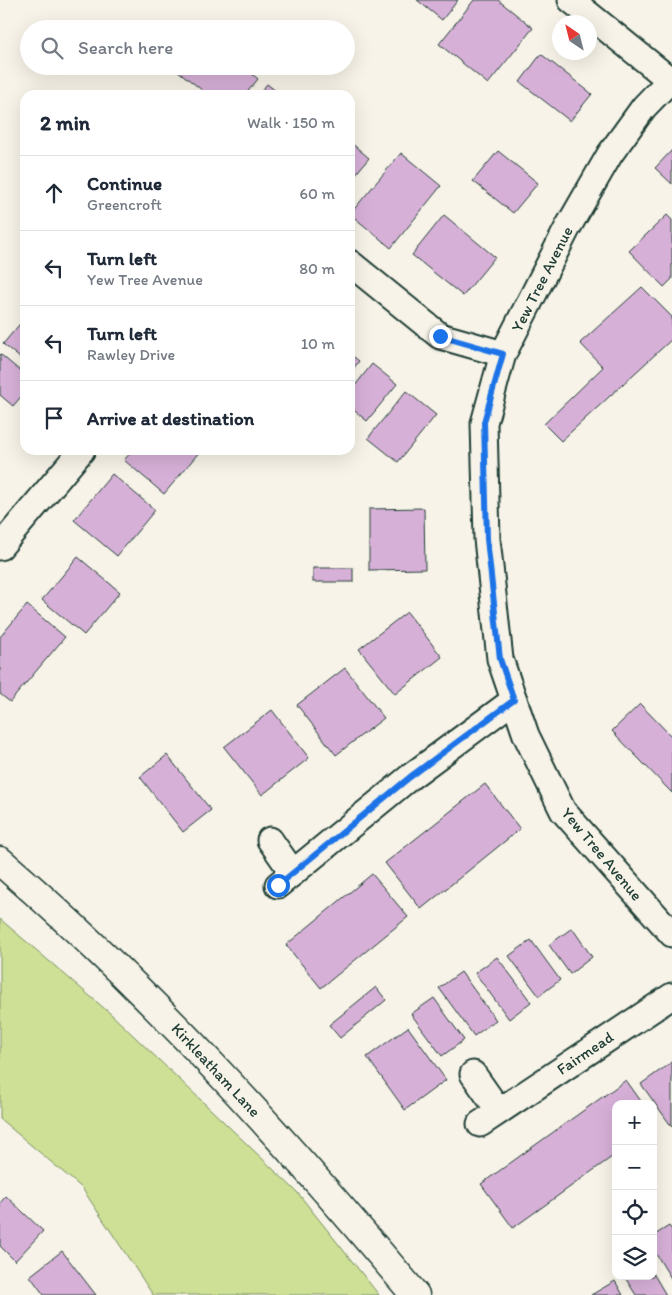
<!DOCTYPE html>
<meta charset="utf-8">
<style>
:root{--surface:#fff;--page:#f6f6f7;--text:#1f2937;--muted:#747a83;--line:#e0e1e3}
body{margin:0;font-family:Itim,sans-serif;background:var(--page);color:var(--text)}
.controls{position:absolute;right:15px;bottom:15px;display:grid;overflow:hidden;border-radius:10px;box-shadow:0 5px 20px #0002}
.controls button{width:45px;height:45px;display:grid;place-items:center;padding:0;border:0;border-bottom:1px solid var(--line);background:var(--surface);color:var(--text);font:25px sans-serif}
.compass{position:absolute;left:552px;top:15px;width:45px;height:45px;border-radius:50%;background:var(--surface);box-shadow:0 5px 20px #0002;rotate:325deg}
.stop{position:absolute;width:15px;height:15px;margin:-11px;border:4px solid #1a73e8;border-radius:50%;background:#fff}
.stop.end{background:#1a73e8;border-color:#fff;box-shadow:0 1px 5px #0008}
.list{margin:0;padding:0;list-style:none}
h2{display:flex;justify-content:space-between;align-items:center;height:65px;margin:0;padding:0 20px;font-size:21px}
h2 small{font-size:16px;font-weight:400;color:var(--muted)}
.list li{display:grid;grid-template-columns:32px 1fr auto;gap:15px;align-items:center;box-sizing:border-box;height:75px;padding:0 20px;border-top:1px solid var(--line)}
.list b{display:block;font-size:19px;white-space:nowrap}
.list p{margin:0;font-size:16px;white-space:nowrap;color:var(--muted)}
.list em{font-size:16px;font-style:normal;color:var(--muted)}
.icon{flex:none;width:28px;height:28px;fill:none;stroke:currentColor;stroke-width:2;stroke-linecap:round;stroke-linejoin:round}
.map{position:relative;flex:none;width:672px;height:1295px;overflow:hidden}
.search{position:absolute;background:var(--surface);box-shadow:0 5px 20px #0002;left:20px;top:20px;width:335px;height:55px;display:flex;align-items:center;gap:12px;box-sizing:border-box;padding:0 18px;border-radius:28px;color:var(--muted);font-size:19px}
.panel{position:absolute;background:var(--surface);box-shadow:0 5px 20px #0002;left:20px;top:90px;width:335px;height:365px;border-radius:15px}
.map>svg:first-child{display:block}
.green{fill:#cee095;stroke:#768e64}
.building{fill:#d7b0d8;stroke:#1f3d34}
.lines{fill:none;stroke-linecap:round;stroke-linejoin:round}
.minor-casing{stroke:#1f3d34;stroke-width:29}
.primary-casing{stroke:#1f3d34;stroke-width:31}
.minor{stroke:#f7f3e8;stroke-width:25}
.primary{stroke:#f7f3e8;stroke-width:28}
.route{stroke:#1a73e8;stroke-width:6}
.labels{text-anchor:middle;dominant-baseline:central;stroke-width:4.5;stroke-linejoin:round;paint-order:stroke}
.street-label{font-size:16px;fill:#1f3d34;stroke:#f7f3e8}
</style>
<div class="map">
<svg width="672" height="1295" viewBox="0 0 672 1295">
<rect width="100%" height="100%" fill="#f7f3e8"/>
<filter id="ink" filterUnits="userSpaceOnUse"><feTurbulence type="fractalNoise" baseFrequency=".02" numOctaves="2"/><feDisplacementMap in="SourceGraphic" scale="10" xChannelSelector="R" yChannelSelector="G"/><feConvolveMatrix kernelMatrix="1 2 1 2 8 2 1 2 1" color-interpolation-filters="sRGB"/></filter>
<g filter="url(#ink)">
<path class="green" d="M 0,919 L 112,1015 L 297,1192 L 379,1295 L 153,1295 L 82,1188 L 0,1119 Z"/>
<g class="building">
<path d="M 417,0 L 458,0 L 442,20 Z"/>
<path d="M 474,0 L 498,0 L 533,28 L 488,84 L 439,44 Z"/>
<path d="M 541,54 L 592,94 L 570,121 L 520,82 Z"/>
<path d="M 172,66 L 243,66 L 258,79 L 245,95 L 208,95 Z"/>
<path d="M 267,84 L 281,95 L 258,95 Z"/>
<path d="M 350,142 L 369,158 L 350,181 Z"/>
<path d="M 672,150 L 672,184 L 655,168 Z"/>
<path d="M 498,151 L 538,183 L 513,213 L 473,181 Z"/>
<path d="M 401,153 L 441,186 L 391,248 L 350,214 Z"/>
<path d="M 444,215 L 495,257 L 463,296 L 412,255 Z"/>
<path d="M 667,215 L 672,220 L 672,279 L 664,287 L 629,251 Z"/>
<path d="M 642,287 L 672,317 L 672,339 L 561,441 L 544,424 L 603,367 L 580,343 Z"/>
<path d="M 24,319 L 25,320 L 25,362 L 3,344 Z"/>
<path d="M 0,354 L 25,375 L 25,392 L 13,406 L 0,395 Z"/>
<path d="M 350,354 L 359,361 L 350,373 Z"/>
<path d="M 372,364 L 397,384 L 367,421 L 350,407 L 350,392 Z"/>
<path d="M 406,391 L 436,415 L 398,462 L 368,438 Z"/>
<path d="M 133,450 L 201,450 L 164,494 L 124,460 Z"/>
<path d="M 112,474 L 155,510 L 117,556 L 74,520 Z"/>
<path d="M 424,508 L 425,569 L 369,570 L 369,509 Z"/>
<path d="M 78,557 L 120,592 L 84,635 L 42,600 Z"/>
<rect x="313" y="568" width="40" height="14"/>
<path d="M 27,605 L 65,637 L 10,702 L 0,694 L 0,637 Z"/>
<path d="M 407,612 L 442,657 L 395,694 L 359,649 Z"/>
<path d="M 345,668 L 384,718 L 336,755 L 297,705 Z"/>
<path d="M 640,704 L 672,737 L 672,793 L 612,731 Z"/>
<path d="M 272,710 L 309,758 L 262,795 L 224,747 Z"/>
<path d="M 167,755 L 211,810 L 183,832 L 140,777 Z"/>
<path d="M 485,784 L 520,829 L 421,909 L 385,863 Z"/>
<path d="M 372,874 L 408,917 L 321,988 L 286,945 Z"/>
<path d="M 572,928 L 592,957 L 570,974 L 549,945 Z"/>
<path d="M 531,940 L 560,980 L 539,996 L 509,956 Z"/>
<path d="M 497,957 L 531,1002 L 509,1019 L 475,973 Z"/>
<path d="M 461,972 L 496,1020 L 474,1036 L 439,988 Z"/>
<path d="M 376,987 L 386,1000 L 340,1038 L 329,1025 Z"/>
<path d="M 434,998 L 464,1040 L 442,1056 L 411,1014 Z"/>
<path d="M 408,1027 L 446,1080 L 405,1110 L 367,1057 Z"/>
<path d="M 672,1062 L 672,1127 L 641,1084 Z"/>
<path d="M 626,1080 L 643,1104 L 616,1104 L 616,1154 L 513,1228 L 481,1184 Z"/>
<path d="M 6,1196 L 43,1231 L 15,1261 L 0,1246 L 0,1203 Z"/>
<path d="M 669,1226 L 672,1230 L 672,1280 L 653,1249 L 653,1236 Z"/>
<path d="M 62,1251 L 96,1295 L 44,1295 L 30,1276 Z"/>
<path d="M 653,1273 L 666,1295 L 636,1295 L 624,1276 L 653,1276 Z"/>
<path d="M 615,1281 L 623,1295 L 591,1295 Z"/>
</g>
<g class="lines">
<g class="minor-casing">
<g id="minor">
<path d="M 571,0 L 670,80"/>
<path d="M 672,78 L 644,107 L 610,154 L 568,227 L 503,354 L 484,423 L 487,539 L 500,659 L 526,735 L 563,811 L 672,934"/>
<path d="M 350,263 L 440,336 L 503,354"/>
<path d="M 0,547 L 82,450"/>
<path d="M 270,840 L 293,873"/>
<path d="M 278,885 L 410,777 L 514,700"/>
<path d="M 473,1074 L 499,1111"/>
<path d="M 480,1124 L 672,996"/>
</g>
</g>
<g class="primary-casing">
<path id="primary" d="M 0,861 C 152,992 286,1141 415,1295"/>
</g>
<use href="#minor" class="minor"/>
<use href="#primary" class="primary"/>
</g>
</g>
<g class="lines" filter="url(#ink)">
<path class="route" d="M 278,885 L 410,777 L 514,700 L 500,659 L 487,539 L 484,422 L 503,354 L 440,336"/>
</g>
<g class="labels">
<g class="street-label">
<text transform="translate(542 279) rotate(-63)">Yew Tree Avenue</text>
<text transform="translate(602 854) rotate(50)">Yew Tree Avenue</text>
<text transform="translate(585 1053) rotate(-34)">Fairmead</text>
<text transform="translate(216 1070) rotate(47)">Kirkleatham Lane</text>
</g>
</g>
</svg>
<div class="controls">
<button>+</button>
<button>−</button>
<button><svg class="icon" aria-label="locate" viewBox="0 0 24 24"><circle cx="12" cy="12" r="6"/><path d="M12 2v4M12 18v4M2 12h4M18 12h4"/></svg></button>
<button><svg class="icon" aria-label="layers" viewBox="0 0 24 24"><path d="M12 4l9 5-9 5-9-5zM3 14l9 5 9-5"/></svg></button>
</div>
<svg class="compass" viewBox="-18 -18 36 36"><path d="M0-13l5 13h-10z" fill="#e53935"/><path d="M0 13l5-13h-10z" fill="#747a83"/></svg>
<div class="stop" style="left:278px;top:885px"></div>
<div class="stop end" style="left:440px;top:336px"></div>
<div class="search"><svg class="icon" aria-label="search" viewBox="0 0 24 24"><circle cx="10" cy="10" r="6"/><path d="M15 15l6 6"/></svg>Search here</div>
<section class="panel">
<h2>2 min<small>Walk · 150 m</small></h2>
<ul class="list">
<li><svg class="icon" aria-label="ahead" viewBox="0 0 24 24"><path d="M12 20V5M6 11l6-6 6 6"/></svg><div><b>Continue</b><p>Greencroft</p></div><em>60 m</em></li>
<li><svg class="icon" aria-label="left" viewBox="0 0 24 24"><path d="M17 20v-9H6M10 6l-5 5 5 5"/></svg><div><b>Turn left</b><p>Yew Tree Avenue</p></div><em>80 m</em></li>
<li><svg class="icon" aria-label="left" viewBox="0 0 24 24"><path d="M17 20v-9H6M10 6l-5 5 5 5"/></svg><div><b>Turn left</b><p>Rawley Drive</p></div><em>10 m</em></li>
<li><svg class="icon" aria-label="arrive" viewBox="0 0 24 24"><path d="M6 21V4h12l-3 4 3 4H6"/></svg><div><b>Arrive at destination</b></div></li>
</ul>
</section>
</div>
